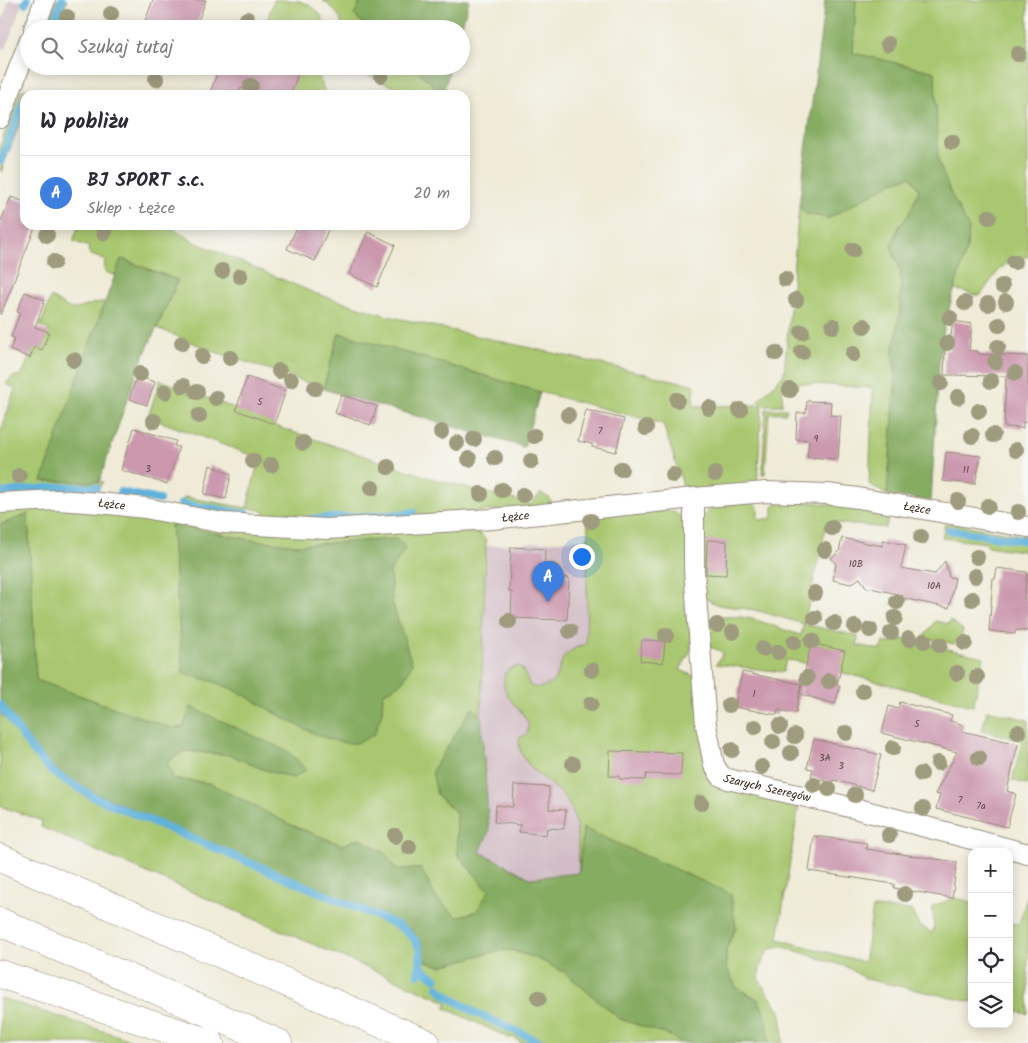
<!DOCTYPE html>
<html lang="pl">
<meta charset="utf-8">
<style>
:root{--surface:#fff;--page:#f2f2f3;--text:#2b2b33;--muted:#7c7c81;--line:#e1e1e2;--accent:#d93025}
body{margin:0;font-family:Kalam,sans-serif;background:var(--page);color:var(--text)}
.controls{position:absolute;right:15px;bottom:15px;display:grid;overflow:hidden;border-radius:10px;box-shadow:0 2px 12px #0003}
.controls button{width:45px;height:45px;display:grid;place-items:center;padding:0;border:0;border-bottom:1px solid var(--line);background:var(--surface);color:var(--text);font:25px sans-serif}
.you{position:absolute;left:581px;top:556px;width:18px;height:18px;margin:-12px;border:4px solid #fff;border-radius:50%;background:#1a73e8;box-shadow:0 0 0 8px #1a73e833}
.badge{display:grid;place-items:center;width:32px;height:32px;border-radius:50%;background:var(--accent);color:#fff;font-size:16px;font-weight:700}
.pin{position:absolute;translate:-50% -41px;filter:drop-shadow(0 1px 2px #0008)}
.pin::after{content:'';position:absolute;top:26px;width:18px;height:15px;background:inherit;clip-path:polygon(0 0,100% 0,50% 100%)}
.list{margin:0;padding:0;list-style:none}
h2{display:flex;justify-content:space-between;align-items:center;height:65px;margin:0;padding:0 20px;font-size:21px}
h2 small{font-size:16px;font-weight:400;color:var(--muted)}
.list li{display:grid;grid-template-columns:32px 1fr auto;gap:15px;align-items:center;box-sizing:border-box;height:75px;padding:0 20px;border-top:1px solid var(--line)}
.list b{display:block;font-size:19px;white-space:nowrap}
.list p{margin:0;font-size:16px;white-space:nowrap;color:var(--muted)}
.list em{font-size:16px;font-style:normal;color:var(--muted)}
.icon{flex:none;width:28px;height:28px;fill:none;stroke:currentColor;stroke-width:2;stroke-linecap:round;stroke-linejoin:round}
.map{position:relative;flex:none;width:1028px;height:1043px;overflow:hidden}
.search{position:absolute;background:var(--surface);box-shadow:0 2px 12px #0003;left:20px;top:20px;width:450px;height:55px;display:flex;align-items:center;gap:12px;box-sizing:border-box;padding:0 18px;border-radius:28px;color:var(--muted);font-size:19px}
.panel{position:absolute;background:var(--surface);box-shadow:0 2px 12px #0003;left:20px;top:90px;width:450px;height:140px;border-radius:15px}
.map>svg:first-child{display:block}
.industrial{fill:#d2bdc6}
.green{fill:#a9c76f;stroke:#727846;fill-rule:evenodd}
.forest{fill:#86ac62;stroke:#606b40}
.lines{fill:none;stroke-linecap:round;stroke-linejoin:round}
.stream{stroke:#60b2dc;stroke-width:8}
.building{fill:#cb98ae}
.street-casing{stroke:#958a7a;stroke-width:22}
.highway-casing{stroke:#958a7a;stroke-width:29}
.street{stroke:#fff;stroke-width:20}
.highway{stroke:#fff;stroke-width:28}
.tree{fill:#9e9b7e}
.labels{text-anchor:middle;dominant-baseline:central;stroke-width:4;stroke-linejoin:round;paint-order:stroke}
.number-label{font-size:10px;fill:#5f4642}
.street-label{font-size:12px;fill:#3b2a1e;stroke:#f6f6f2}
</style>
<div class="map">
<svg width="1028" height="1043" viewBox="0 0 1028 1043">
<rect width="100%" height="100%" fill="#f6f6f2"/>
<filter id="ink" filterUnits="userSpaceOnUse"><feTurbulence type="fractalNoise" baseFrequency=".02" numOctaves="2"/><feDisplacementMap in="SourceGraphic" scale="10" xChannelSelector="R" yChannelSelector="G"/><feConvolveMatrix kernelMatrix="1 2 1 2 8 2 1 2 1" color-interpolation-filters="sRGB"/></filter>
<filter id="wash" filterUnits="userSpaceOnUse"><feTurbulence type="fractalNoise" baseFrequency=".0096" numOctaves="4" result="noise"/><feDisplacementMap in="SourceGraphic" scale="20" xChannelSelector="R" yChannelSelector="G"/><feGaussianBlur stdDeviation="1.12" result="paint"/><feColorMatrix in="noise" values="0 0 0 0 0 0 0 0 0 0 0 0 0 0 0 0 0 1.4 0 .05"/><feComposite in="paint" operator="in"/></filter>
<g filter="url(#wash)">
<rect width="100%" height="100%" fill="#efebd7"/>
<g class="industrial">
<path d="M 9,0 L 23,1 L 6,49 L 0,47 L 0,18 L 3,19 Z"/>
<path d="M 587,539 L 583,828 L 579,873 L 530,878 L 479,852 L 489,831 L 481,714 L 486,546 Z"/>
</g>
<g class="green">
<path d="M 56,0 L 67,1 L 57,29 L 45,29 Z"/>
<path d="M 274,0 C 282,0 292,0 299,1 C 312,5 325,14 325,29 L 264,29 Z"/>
<path d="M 322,0 L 361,0 L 354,15 L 369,29 L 343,29 C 341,15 333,8 322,0 Z"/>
<path d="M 856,0 L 1028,0 L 1028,257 C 1005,255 992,280 980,296 L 954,289 L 967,247 L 951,194 L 937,160 L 935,72 L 853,53 Z"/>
<path d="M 250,66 L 315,66 L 326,95 L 239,95 Z"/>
<path d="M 347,66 L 412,66 L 443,93 L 443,95 L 412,95 Z"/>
<path d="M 24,89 L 32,92 L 31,95 L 25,95 L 25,111 L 1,172 L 0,146 L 21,90 Z"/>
<path d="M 911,176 L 919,190 L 909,214 L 899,227 L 891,246 L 901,274 L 900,313 L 893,352 L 896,379 L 887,495 L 869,484 L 873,388 L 783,382 L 782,405 L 762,405 L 757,485 L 685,492 L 663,424 L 540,392 L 339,333 L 323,389 L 277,372 L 218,353 L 157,328 L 178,280 L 122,259 L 115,276 L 104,271 L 105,260 L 91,255 L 88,251 L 89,247 L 73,241 L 79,225 L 166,225 L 197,243 L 314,293 L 388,316 L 695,385 L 693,406 L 761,405 L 758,401 L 784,374 L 799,206 L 806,214 L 829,218 L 892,182 Z"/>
<path d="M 51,297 C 57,300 63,306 69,308 C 78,312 92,301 105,302 L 42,481 L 103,482 L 98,490 L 90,496 L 0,497 L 0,435 L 15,388 L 6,384 C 10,378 14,375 21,376 L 34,347 L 49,332 L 49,330 L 40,326 Z"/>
<path d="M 160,380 L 273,423 L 272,425 L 434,479 L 531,504 L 541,493 L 549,498 L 552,503 L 551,505 L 422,517 L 265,521 L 264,511 L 250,508 L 244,519 L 181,505 L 184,497 L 247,508 L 259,458 L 148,417 Z"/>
<path d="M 766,409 L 787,409 L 786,413 L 769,413 L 765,474 L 762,474 Z"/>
<path d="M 778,501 L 818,503 L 889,512 L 886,528 L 827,522 L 804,624 L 858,636 L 857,645 L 881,650 L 884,642 L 891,643 L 893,637 L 984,657 L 973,706 L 796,661 L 786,660 L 783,672 L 716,664 L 723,654 L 721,651 L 710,647 L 704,624 C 736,605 770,627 801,635 L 804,624 L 755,610 L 718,605 L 703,597 L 702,518 C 711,501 735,503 752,502 L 758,507 L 758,520 L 773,518 L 773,507 Z"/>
<path d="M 47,506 L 412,532 L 470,532 L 481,534 L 486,541 L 481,714 L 472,708 L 437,795 L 456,812 L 458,855 L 489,891 L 477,911 L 457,917 L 436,898 L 421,869 L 395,869 L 385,853 L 342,845 L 291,825 L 209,783 L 173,779 L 167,762 L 184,751 L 231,755 L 262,769 L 293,778 L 191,708 L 183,727 L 171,728 L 36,680 L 28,515 L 0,525 L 0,510 ZM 172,526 L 252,540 L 297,545 L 397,539 L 406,547 L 390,572 L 392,602 L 412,664 L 403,681 L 383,694 L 382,712 L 331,740 L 279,715 L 239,692 L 216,682 L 183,673 Z"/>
<path d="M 668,510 C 677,513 682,516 686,525 L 693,636 L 690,652 L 680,670 L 697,677 L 707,765 L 799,803 L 778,939 L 864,962 L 873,908 L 911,910 L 920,926 L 933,933 L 934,924 L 932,906 L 955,898 L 972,902 L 972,1002 L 866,979 L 847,967 L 784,947 L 770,949 C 747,983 766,984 780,1012 C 783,1020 782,1032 783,1040 L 782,1043 L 769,1043 L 766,1017 L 759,1000 L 736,987 L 726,966 L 726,950 L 736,927 L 583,829 L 579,873 C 578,853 579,818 568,802 C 553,778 517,770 519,738 L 527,734 C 528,730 529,727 528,723 C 522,708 501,698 504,678 C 505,670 511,668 518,666 L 523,670 L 530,686 C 537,688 540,688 546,686 C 560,681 557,667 565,656 C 571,649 577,647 586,644 L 588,516 Z"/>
<path d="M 949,523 L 1028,536 L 1028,552 L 987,546 L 987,543 L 942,538 L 945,524 Z"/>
<path d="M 950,620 L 963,630 L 960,640 L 955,644 L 923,638 L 935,621 L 949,624 Z"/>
<path d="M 987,710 L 1028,720 L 1028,785 L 1012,780 L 1023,741 L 982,730 Z"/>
<path d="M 0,713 L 56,771 L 95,793 L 412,930 L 441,966 L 496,951 L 511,950 L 536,958 L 564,972 L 620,1019 L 671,1036 L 680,1043 L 521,1043 L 514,1037 L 509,1038 L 445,1008 L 447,1002 L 41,827 L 42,821 L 0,806 Z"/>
<path d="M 1028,894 L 1028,1014 L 1009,1010 L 1009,923 L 1019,924 Z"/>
<path d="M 0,998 L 125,1038 L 140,1043 L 0,1043 Z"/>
</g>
<g class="forest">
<path d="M 361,0 L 469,0 L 461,29 L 370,29 L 354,15 Z"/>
<path d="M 825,0 L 856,0 L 853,53 L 935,72 L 938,160 L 951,194 L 969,229 L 967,247 L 945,322 L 939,364 L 931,501 L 887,495 L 896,379 L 893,352 L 900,313 L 901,274 L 891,246 L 899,227 L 909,214 L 919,190 L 911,176 L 893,182 L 829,218 L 806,214 L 799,206 Z"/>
<path d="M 412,66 L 451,66 L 443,93 Z"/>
<path d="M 121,259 L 178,280 L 137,371 L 99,482 L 42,481 L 89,345 Z"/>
<path d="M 339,333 L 540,392 L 524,447 L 323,389 Z"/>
<path d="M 28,514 L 36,680 L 171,728 L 183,727 L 191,707 L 289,752 L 306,770 L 293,778 L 262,769 L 231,755 L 184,751 L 167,762 L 173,779 L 209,783 L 291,825 L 342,845 L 360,838 L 385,853 L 395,869 L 421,869 L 436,898 L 457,917 L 477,911 L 489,891 L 458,855 L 456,812 L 437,795 L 432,771 L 472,708 L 481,714 L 489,831 L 480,852 L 530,878 L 579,873 L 583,828 L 731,894 L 736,927 L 726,950 L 726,966 L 736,987 L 758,1000 L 766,1017 L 769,1043 L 680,1043 L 671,1036 L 620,1019 L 564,972 L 536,958 L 511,950 L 496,951 L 441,966 L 426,962 L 423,946 L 412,930 L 95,793 L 56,771 L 0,713 L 0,525 Z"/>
<path d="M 171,525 L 252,540 L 297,545 L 397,539 L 406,547 L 390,572 L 392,602 L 412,664 L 403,681 L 383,694 L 382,712 L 374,735 C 368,737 362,742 356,743 C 323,747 267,706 237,691 C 219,683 202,678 183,673 Z"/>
</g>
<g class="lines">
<g class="stream">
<path d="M 25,3 L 27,0"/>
<path d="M 51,29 L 62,0"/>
<path d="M 1,161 L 25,98"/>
<path d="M 120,492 L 159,500"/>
<path d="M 0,493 C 32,489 64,485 96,488"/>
<path d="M 181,504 L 246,514"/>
<path d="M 311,519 L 405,514 L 413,512"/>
<path d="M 949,530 L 1028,541"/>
<path d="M 0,705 L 32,750 L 53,773 L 94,797 L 397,925 C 418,939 425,948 418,974"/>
<path d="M 420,967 L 436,979"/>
<path d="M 438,987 C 447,999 461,1002 472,1011 L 542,1043"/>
</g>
</g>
<g id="blocks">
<g class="building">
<path d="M 153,0 L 206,0 L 195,29 L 142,29 Z"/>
<path d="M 220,66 L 241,66 L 256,72 L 258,66 L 301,66 L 290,95 L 263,95 L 241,88 L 238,95 L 209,95 Z"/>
<path d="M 11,197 L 25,202 L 25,225 L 36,225 L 1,314 L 0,314 L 0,223 Z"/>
<path d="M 298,225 L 330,225 L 315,261 L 287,249 Z"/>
<path d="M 368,232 L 395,245 L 377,287 L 349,274 Z"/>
<path d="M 25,292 L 45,300 L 35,327 L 49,332 L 42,350 L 34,347 L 30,358 L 10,350 L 15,338 L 11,337 L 20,313 L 17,312 Z"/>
<path d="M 953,321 L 972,324 L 969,351 L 978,351 L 978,354 L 1028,356 L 1028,422 L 1023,422 L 1023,428 L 1004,427 L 1006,376 L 944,375 L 945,350 L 949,350 Z"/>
<path d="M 137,376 L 155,382 L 147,405 L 129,399 Z"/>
<path d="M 247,377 L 286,391 L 274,424 L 236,410 Z"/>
<path d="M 341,395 L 377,406 L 371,425 L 335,413 Z"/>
<path d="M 807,401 L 831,402 L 830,415 L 841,416 L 838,459 L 807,457 L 809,440 L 796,439 L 797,413 L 806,413 Z"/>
<path d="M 586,410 L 624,419 L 616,452 L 592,447 L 592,444 L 578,441 Z"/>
<path d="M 134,428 L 176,441 L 174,446 L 179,447 L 167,484 L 121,470 Z"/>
<path d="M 946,452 L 981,456 L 975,484 L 943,481 Z"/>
<path d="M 210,465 L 231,474 L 226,499 L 204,494 Z"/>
<path d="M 842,538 L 882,546 L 883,540 L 906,545 L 901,568 L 935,574 L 945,561 L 949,577 L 955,578 L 949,608 L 902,598 L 902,595 L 866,587 L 860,578 L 851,584 L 833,580 L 836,564 L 831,558 L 839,552 Z"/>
<path d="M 707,540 L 727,541 L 726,575 L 706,574 Z"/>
<path d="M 511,547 L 545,549 L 544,577 L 569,578 L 567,620 L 511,618 L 512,592 L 509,591 Z"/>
<path d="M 997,568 L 1027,572 L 1024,599 L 1028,599 L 1028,631 L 1016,630 L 1015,634 L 989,631 L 993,578 L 995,579 Z"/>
<path d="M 642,640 L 665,641 L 663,663 L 640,661 Z"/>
<path d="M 811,643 L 845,651 L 837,685 L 840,686 L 835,704 L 800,694 Z"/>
<path d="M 742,672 L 801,684 L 796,713 L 778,710 L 777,715 L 735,707 Z"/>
<path d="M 900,702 L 952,715 L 950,721 L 964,725 L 962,731 L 1018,744 L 1007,791 L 1016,794 L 1007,827 L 936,809 L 940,795 L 935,794 L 957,752 L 882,733 L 889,706 L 898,709 Z"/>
<path d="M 814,739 L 881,755 L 872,790 L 834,780 L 833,783 L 811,777 L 813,769 L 807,768 Z"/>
<path d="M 610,751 L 682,753 L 681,775 L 646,774 L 645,780 L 619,779 L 619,776 L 609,776 Z"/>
<path d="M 514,785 L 549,787 L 549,809 L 566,810 L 564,829 L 547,828 L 546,835 L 519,832 L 520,825 L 494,822 L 496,805 L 513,807 Z"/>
<path d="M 814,836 L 867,843 L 866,849 L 957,862 L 952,898 L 894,888 L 894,884 L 809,871 Z"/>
</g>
</g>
</g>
<g filter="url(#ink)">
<use href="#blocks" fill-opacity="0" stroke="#958a7a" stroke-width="1"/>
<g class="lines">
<g class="street-casing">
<g id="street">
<path d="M 34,29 L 45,0"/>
<path d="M 0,118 L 29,42"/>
<path id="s1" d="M 694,498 L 694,570 L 706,725 L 714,765 L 721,776 L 728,779 L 854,808 L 1028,854"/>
<path id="s2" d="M 0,503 L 57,500 L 100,503 L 145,508 L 223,523 L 327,529 L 492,519 L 694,498 L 766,492 L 827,494 L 858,498 L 1028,527"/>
</g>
</g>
<g class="highway-casing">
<g id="highway">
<path d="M 0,858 L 426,1043"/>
<path d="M 0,922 L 278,1043"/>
<path d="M 0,974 L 210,1043"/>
</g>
</g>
<use href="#street" class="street"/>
<use href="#highway" class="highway"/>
</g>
<g class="tree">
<circle cx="111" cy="14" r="8"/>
<circle cx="67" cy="17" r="8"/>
<circle cx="247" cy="19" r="8"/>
<circle cx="888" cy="44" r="8"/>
<circle cx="1018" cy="54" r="8"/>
<circle cx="381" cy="75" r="8"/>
<circle cx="156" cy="79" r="8"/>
<circle cx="251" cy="86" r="8"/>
<circle cx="952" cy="142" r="8"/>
<circle cx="989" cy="217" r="8"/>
<circle cx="104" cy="233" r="8"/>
<circle cx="47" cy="235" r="8"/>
<circle cx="853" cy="250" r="8"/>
<circle cx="54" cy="262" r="8"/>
<circle cx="1014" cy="262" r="8"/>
<circle cx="222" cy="271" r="8"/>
<circle cx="240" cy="276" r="8"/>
<circle cx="785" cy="279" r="8"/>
<circle cx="1002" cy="286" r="8"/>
<circle cx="796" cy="300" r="8"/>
<circle cx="1006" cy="302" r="8"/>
<circle cx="965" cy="303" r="8"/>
<circle cx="988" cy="304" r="8"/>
<circle cx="950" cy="318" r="8"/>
<circle cx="999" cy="325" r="8"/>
<circle cx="833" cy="326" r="8"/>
<circle cx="864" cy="326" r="8"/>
<circle cx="802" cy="332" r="8"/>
<circle cx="182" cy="343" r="8"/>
<circle cx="947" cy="343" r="8"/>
<circle cx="998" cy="347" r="8"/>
<circle cx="802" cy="352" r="8"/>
<circle cx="776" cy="353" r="8"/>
<circle cx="853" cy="354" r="8"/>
<circle cx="202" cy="356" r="8"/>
<circle cx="230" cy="358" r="8"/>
<circle cx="74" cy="360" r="8"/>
<circle cx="995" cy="362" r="8"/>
<circle cx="279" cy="371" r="8"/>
<circle cx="1015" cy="373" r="8"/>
<circle cx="140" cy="374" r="8"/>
<circle cx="291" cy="380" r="8"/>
<circle cx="991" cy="381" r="8"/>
<circle cx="941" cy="383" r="8"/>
<circle cx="183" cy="386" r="8"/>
<circle cx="315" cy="388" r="8"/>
<circle cx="790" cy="390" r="8"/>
<circle cx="165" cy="392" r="8"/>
<circle cx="197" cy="392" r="8"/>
<circle cx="958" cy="397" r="8"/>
<circle cx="216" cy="398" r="8"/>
<circle cx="677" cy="400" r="8"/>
<circle cx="709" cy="408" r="8"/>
<circle cx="740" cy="410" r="8"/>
<circle cx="979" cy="411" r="8"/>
<circle cx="568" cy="415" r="8"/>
<circle cx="199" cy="416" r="8"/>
<circle cx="154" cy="421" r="8"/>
<circle cx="646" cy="428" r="8"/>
<circle cx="441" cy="432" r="8"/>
<circle cx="993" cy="435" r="8"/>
<circle cx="534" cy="436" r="8"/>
<circle cx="972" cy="436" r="8"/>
<circle cx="474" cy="439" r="8"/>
<circle cx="303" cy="443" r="8"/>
<circle cx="457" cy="443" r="8"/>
<circle cx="1016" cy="450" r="8"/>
<circle cx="495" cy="458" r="8"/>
<circle cx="469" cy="459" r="8"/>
<circle cx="253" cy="461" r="8"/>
<circle cx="531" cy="461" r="8"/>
<circle cx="271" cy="465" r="8"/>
<circle cx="388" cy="467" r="8"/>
<circle cx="621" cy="469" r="8"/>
<circle cx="715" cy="474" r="8"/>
<circle cx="673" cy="475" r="8"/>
<circle cx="19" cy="476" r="8"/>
<circle cx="372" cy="488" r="8"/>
<circle cx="502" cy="490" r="8"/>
<circle cx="481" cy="494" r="8"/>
<circle cx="523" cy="495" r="8"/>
<circle cx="958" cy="501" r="8"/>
<circle cx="988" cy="506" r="8"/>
<circle cx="1018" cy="512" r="8"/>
<circle cx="591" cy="521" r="8"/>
<circle cx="832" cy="528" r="8"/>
<circle cx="921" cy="537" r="8"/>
<circle cx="825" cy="550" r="8"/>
<circle cx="977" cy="557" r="8"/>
<circle cx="552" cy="571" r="8"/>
<circle cx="975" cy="576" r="8"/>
<circle cx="815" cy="593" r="8"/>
<circle cx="972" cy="599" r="8"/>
<circle cx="897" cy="602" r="8"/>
<circle cx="815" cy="618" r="8"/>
<circle cx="895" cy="618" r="8"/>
<circle cx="509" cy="621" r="8"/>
<circle cx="834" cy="623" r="8"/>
<circle cx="717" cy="625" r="8"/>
<circle cx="855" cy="627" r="8"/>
<circle cx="870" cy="630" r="8"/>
<circle cx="570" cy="631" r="8"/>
<circle cx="733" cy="632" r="8"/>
<circle cx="891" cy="633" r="8"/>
<circle cx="666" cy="635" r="8"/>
<circle cx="909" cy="639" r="8"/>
<circle cx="812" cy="641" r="8"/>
<circle cx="924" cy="641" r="8"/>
<circle cx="794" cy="642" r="8"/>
<circle cx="965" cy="643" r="8"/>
<circle cx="940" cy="645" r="8"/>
<circle cx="763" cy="649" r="8"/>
<circle cx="778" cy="652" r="8"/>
<circle cx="592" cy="670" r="8"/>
<circle cx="957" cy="673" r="8"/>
<circle cx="977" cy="677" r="8"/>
<circle cx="807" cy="678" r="8"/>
<circle cx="829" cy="681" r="8"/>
<circle cx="863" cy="691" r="8"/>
<circle cx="591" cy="704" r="8"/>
<circle cx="729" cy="705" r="8"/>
<circle cx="780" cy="726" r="8"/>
<circle cx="755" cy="727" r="8"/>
<circle cx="1018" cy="732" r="8"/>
<circle cx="846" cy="733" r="8"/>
<circle cx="795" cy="736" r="8"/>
<circle cx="773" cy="742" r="8"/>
<circle cx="893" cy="748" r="8"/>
<circle cx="732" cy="750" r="8"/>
<circle cx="791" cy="753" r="8"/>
<circle cx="979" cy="758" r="8"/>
<circle cx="938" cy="763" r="8"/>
<circle cx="573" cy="764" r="8"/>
<circle cx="762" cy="767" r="8"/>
<circle cx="921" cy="774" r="8"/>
<circle cx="814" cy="785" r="8"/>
<circle cx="829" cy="789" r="8"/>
<circle cx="855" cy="795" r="8"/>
<circle cx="701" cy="803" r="8"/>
<circle cx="923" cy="809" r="8"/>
<circle cx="889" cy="835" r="8"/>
<circle cx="395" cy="836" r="8"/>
<circle cx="409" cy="847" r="8"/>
<circle cx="905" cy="894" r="8"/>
<circle cx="539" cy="998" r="8"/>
</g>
</g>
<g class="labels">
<g class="number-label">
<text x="260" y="402">5</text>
<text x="600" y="431">7</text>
<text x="816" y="439">9</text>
<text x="148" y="469">3</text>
<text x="966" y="470">11</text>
<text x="856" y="564">10B</text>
<text x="934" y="586">10A</text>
<text x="754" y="694">1</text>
<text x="917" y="724">5</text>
<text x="825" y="758">3A</text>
<text x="841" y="766">3</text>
<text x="960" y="800">7</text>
<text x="981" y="806">7a</text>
</g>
<g class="street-label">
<text stroke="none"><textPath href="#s2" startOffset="112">Łężce</textPath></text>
<text stroke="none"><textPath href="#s2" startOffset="922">Łężce</textPath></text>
<text stroke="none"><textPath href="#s2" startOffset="518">Łężce</textPath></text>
<text stroke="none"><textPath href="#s1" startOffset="329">Szarych Szeregów</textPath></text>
</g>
</g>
</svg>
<div class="controls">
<button>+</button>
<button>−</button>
<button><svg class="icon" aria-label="locate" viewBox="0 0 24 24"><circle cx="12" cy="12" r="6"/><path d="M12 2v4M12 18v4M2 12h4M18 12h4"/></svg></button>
<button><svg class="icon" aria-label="layers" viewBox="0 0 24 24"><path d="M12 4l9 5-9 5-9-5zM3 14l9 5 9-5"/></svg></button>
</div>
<div class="you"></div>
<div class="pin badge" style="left:548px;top:602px;background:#3f7fe0">A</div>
<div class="search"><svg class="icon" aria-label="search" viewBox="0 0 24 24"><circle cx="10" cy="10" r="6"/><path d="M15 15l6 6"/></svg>Szukaj tutaj</div>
<section class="panel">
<h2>W pobliżu<small></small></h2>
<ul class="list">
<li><span class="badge" style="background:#3f7fe0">A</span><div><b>BJ SPORT s.c.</b><p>Sklep · Łężce</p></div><em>20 m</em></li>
</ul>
</section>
</div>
